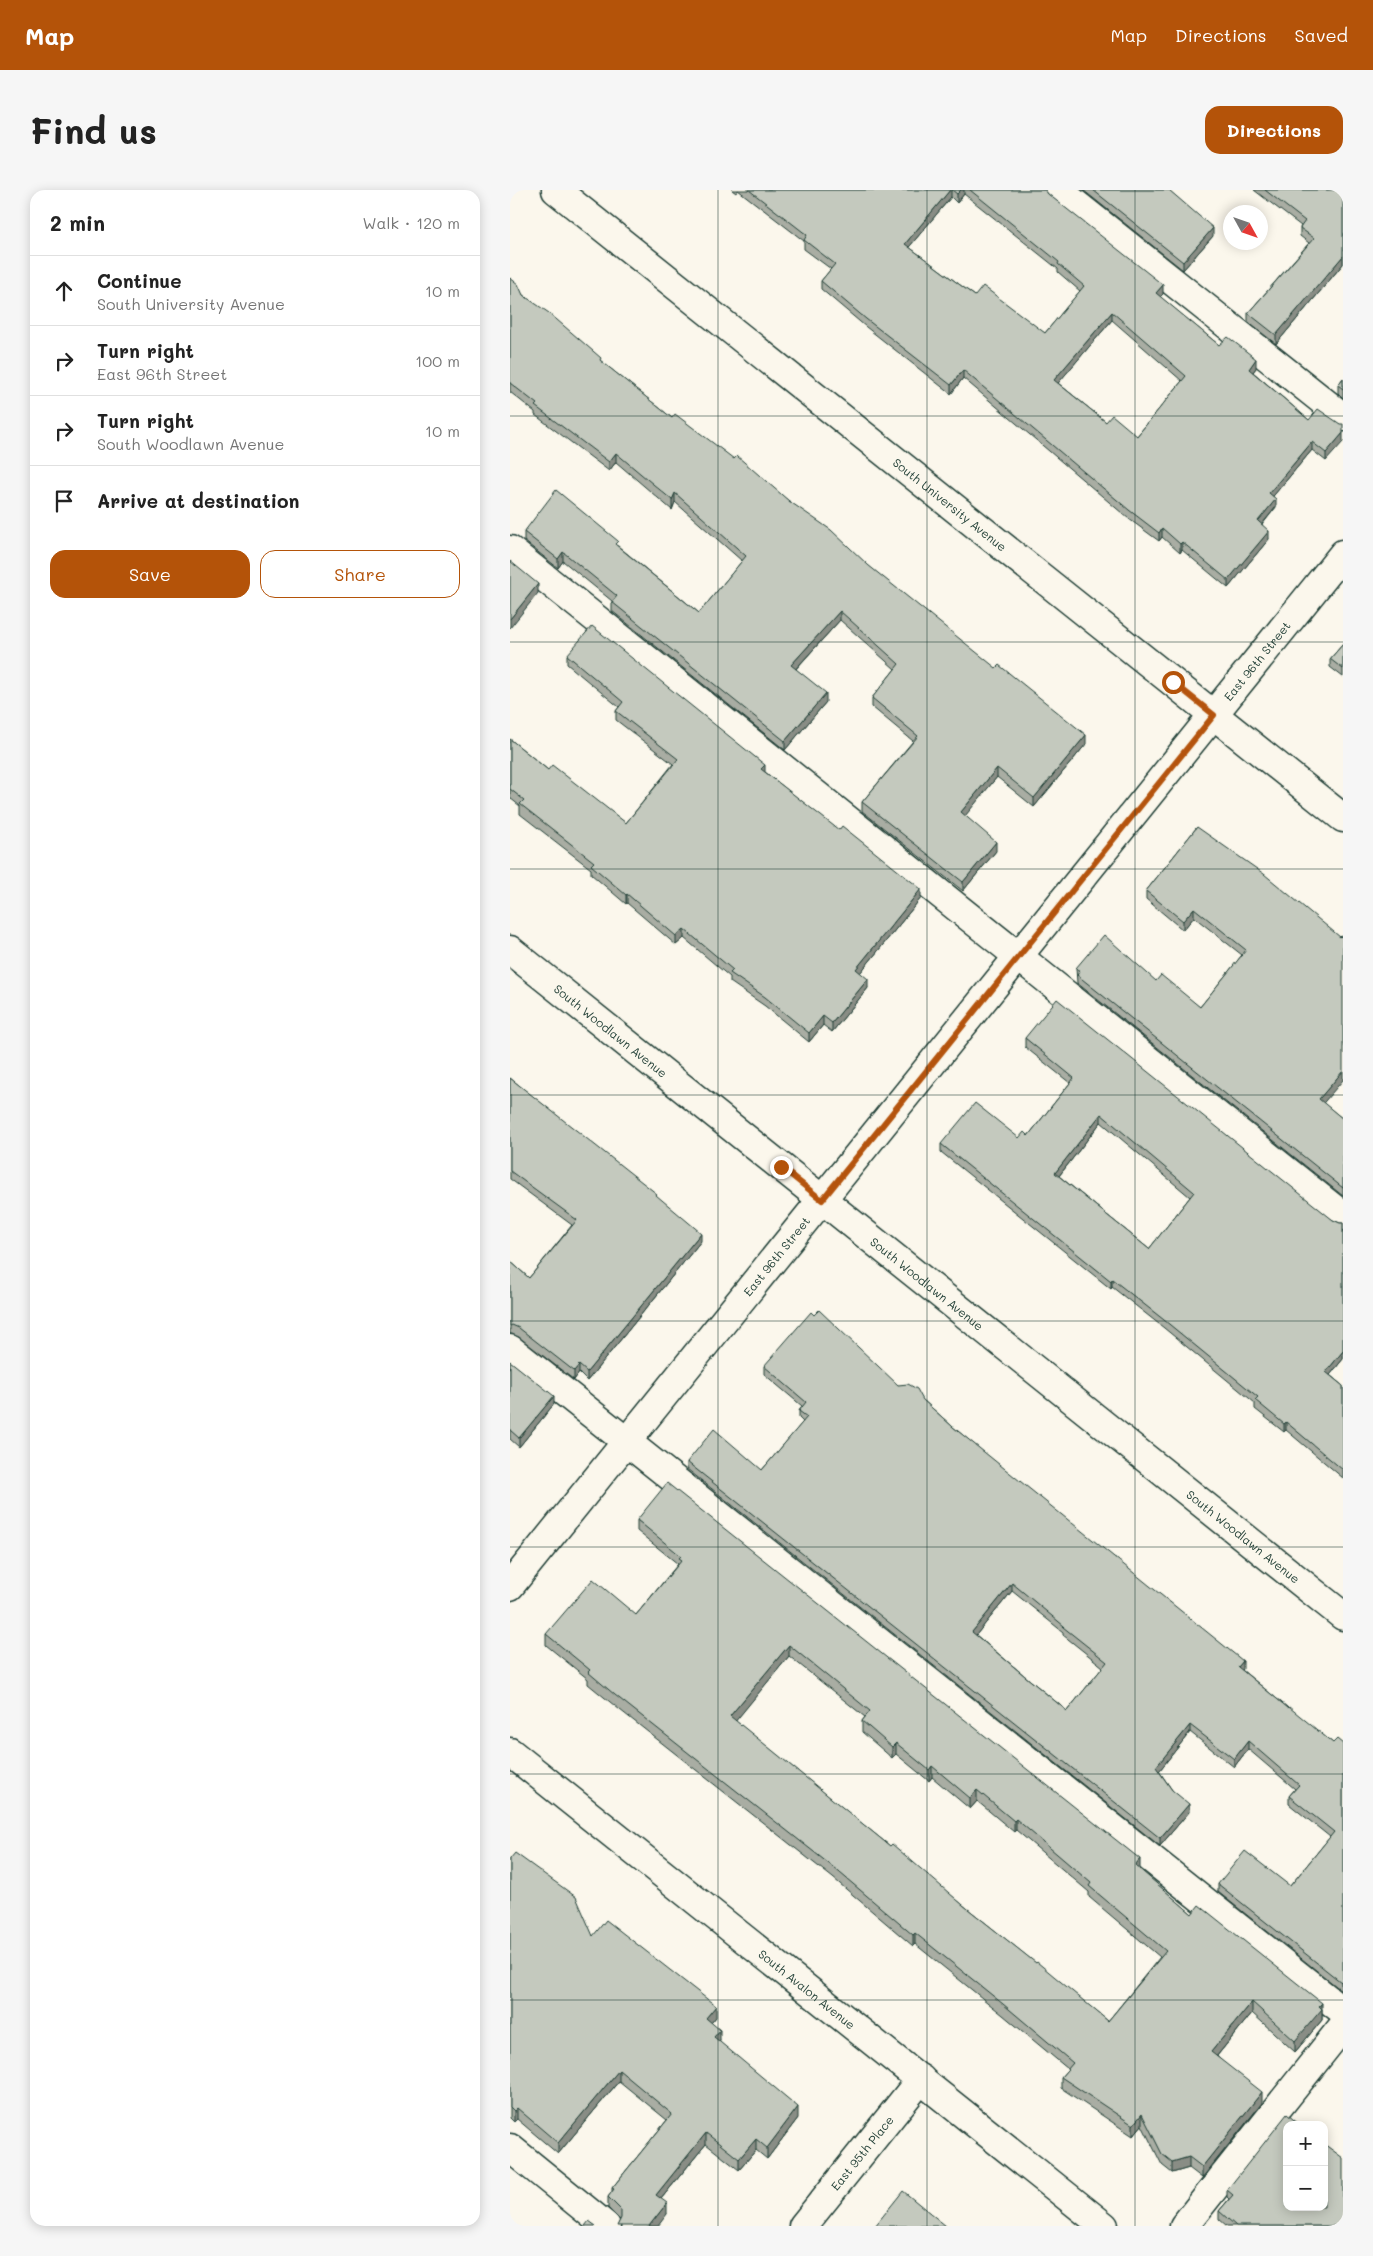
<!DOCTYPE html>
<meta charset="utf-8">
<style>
:root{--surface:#fff;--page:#f6f6f6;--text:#222;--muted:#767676;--line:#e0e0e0;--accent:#b45309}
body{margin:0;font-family:Mali,sans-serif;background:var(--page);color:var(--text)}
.controls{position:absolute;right:15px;bottom:15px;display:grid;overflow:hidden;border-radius:10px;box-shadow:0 2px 12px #0003}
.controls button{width:45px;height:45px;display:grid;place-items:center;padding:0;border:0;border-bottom:1px solid var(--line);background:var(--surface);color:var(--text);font:25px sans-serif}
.compass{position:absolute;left:713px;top:15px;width:45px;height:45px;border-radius:50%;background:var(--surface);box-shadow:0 2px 12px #0003;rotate:130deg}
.stop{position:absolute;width:15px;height:15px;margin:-11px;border:4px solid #b45309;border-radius:50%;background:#fff}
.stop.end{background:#b45309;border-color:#fff;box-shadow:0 1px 5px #0008}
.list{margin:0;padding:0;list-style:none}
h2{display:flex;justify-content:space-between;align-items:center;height:65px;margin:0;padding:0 20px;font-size:21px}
h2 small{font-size:16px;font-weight:400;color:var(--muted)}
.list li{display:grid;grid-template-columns:32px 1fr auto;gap:15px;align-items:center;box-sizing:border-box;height:70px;padding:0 20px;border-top:1px solid var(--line)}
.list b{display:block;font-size:19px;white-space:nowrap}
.list p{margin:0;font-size:16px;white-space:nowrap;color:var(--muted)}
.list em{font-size:16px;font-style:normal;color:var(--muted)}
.actions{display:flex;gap:10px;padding:15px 20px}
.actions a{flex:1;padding:11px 0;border:1px solid var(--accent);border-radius:15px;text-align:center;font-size:18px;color:var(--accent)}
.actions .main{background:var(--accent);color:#fff}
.icon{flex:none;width:28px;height:28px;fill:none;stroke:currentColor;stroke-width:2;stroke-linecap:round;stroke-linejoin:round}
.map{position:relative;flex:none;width:833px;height:2036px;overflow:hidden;border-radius:15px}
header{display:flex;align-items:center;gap:30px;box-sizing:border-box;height:70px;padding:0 25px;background:var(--accent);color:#fff}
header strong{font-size:24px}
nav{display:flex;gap:28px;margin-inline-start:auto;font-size:18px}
.intro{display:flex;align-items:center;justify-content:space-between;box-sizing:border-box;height:120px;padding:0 30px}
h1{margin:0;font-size:35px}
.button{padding:12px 22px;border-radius:15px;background:var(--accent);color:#fff;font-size:18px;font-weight:700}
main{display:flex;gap:30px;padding:0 30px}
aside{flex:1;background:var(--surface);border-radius:15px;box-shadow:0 2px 12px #0003}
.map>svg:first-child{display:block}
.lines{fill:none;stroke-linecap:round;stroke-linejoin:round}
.minor-casing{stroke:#1f3d34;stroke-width:31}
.minor{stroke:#fbf7ec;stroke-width:28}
.wall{fill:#a9ada3;stroke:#1f3d34;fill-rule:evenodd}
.shaded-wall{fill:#898d85;stroke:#1f3d34}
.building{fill:#c4c9be;stroke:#1f3d34;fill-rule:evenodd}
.route{stroke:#b45309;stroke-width:6}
.grid{fill:none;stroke:#1f3d34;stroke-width:1;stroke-opacity:0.55}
.labels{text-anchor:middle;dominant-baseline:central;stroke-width:4;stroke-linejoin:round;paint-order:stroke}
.street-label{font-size:12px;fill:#1f3d34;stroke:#fbf7ec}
</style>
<header>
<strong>Map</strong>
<nav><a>Map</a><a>Directions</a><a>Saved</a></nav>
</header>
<div class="intro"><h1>Find us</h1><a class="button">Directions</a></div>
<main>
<aside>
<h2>2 min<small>Walk · 120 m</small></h2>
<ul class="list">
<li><svg class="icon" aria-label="ahead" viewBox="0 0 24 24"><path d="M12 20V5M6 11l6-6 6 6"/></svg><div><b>Continue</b><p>South University Avenue</p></div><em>10 m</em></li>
<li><svg class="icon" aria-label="right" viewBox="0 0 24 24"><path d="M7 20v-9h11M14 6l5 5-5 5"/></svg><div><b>Turn right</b><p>East 96th Street</p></div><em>100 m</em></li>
<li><svg class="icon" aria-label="right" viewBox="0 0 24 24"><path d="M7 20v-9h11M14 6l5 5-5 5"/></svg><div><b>Turn right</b><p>South Woodlawn Avenue</p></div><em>10 m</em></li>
<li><svg class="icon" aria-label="arrive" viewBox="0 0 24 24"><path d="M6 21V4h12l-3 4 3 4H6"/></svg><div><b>Arrive at destination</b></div></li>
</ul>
<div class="actions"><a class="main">Save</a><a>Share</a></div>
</aside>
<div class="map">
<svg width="833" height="2036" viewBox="0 0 833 2036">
<rect width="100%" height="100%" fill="#fbf7ec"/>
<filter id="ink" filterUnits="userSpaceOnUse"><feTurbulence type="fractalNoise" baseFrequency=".02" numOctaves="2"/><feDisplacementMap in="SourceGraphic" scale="10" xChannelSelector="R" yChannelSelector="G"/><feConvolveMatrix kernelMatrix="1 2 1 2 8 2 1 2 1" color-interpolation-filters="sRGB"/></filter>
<g filter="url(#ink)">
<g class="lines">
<g class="minor-casing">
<g id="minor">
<path id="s1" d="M 46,0 L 833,628"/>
<path d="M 548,0 L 833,227"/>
<path d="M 0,360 L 833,1026"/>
<path id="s2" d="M 0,760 L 833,1426"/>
<path d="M 0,1159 L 833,1821"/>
<path id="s3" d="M 0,1396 L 833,364"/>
<path id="s4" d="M 0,1562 L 594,2036"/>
<path d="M 0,1958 L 96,2036"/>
<path id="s5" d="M 293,2036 L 411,1889"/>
<path d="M 674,2036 L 833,1836"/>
</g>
</g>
<use href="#minor" class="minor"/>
</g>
<g class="wall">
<path d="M 222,0 L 535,0 L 538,4 L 653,104 L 650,107 L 709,155 L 746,178 L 743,182 L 799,230 L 830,234 L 816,271 L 802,260 L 763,306 L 766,317 L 752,335 L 759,349 L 718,398 L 672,360 L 670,363 L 652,347 L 649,351 L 619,329 L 453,188 L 441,204 L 356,137 L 311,99 L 311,91 L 321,79 L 294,59 L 294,51 L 228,0 L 226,3 ZM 454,4 L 548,79 L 548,82 L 570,101 L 535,143 L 465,106 L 399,57 L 441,7 L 447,13 ZM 602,130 L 672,191 L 627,246 L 596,232 L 548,193 Z"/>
<path d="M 573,0 L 659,0 L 703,46 L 673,80 Z"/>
<path d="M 744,0 L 833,0 L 833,74 L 766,154 L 738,132 L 738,123 L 799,53 L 790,46 L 790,38 L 791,36 Z"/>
<path d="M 0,88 L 13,105 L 91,171 L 162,228 L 279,311 L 576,554 L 524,617 L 487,587 L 455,625 L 486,661 L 453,701 L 352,621 L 352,612 L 403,551 L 362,517 L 362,508 L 385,479 L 330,430 L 286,479 L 316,512 L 275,560 L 102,421 L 102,411 L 53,371 L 48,378 L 14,351 L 14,342 L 108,356 L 189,423 L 232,371 L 165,312 L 162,320 L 106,272 L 99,281 L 25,225 L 25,222 L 0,202 Z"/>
<path d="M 833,188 L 833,208 L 828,203 L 828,195 Z"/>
<path d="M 833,454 L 833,487 L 820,477 L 820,469 Z"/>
<path d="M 57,465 L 255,582 L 411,708 L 350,783 L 358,798 L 322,842 L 313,835 L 299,852 L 255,816 L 220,792 L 220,787 L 174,748 L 166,755 L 117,713 L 116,714 L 81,684 L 81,679 L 10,624 L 10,616 L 0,608 L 0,549 L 38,580 L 116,633 L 163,574 L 106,530 L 106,521 L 109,517 L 57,474 Z"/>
<path d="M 687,637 L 813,913 L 833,929 L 833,1006 L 567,793 L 566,778 L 646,791 L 690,817 L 732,765 L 684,727 L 673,740 L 636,709 L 636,701 Z"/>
<path d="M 515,848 L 823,1030 L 830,1033 L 833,1033 L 833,1169 L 820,1185 L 833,1196 L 833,1288 L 776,1240 L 774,1242 L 745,1219 L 745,1213 L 654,1138 L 602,1097 L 601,1099 L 431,962 L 431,954 L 509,948 L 518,946 L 560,893 L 515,857 ZM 591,932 L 680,1007 L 639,1059 L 549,986 Z"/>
<path d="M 0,888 L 147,1007 L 191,1051 L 77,1191 L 69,1183 L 64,1190 L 9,1147 L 2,1144 L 0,1144 L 0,1071 L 19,1088 L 62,1035 L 0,989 Z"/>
<path d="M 0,1171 L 44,1214 L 9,1257 L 0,1249 Z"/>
<path d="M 254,1176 L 388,1195 L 413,1210 L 443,1237 L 733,1479 L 732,1480 L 778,1518 L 823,1553 L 833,1554 L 833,1797 L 831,1800 L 708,1702 L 708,1694 L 780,1696 L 820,1647 L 779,1614 L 779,1606 L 785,1599 L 738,1559 L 724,1577 L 680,1542 L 649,1581 L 662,1600 L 679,1622 L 650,1656 L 177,1279 L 177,1272 L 252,1280 L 293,1232 L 289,1228 L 289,1221 L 292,1216 L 254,1184 ZM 502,1401 L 553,1442 L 553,1445 L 593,1477 L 557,1521 L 466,1445 Z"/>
<path d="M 127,1330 L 630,1680 L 682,1724 L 812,1819 L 812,1830 L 785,1862 L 742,1823 L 707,1866 L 752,1913 L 692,1988 L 679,1978 L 662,1983 L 652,1975 L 632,1935 L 623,1946 L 551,1898 L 551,1887 L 558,1879 L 493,1825 L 405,1754 L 403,1756 L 323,1688 L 105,1516 L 78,1494 L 78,1489 L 36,1455 L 36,1444 L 126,1425 L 168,1374 L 127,1341 ZM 279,1466 L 355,1527 L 352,1531 L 352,1542 L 382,1568 L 386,1564 L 419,1591 L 422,1587 L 460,1619 L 467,1611 L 504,1642 L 506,1640 L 579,1702 L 579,1707 L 650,1767 L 598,1831 L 453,1715 L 225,1531 Z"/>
<path d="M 0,1669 L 83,1746 L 206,1827 L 201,1833 L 210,1850 L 209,1852 L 288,1928 L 257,1969 L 246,1960 L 229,1980 L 196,1954 L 151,2009 L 157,2024 L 108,2035 L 110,2030 L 98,2018 L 98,2007 L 102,2002 L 102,1998 L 157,1930 L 109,1891 L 48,1964 L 7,1929 L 4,1932 L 0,1928 Z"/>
<path d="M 717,2000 L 833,2036 L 717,2036 L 709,2029 L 709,2021 L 719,2009 L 717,2007 Z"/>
</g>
<g class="shaded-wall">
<path d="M 440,0 L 441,0 L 441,7 L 395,62 L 395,54 Z"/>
<path d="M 451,0 L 454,0 L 454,4 L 447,13 L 447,4 Z"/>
<path d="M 703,38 L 703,46 L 673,80 L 673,72 Z"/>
<path d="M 833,66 L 833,74 L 766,154 L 766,145 Z"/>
<path d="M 653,95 L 653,104 L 646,111 L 646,103 Z"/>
<path d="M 602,122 L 602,130 L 544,198 L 544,190 Z"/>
<path d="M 746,169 L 746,178 L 739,187 L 739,179 Z"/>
<path d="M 453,180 L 453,188 L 441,204 L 441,195 Z"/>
<path d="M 833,243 L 833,252 L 816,271 L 816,263 Z"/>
<path d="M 802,252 L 802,260 L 759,311 L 759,303 Z"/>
<path d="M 106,263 L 106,272 L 99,281 L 99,272 Z"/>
<path d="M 165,303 L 165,312 L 162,320 L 162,310 Z"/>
<path d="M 766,309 L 766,317 L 748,339 L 748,331 Z"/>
<path d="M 652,338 L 652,347 L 649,351 L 649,343 Z"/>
<path d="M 759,341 L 759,349 L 718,398 L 718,390 Z"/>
<path d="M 672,352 L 672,360 L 670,363 L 670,354 Z"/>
<path d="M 53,362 L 53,371 L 48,378 L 48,369 Z"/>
<path d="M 28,394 L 28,403 L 0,438 L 0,429 Z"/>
<path d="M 330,421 L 330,430 L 281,484 L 281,475 Z"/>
<path d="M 316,503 L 316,512 L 275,560 L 275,551 Z"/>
<path d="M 576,545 L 576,554 L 524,617 L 524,608 Z"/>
<path d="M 255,575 L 255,584 L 251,579 Z"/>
<path d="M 487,578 L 487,587 L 451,631 L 451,622 Z"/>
<path d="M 486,652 L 486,661 L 453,701 L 453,692 Z"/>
<path d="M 411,699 L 411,708 L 346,788 L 346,779 Z"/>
<path d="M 117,704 L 117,713 L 116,714 L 116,705 Z"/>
<path d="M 684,718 L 684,727 L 673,740 L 673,731 Z"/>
<path d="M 174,739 L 174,748 L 166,755 L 166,746 Z"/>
<path d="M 358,789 L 358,798 L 322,842 L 322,833 Z"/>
<path d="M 313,826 L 313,835 L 299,852 L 299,843 Z"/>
<path d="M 833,881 L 833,890 L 809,918 L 809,909 Z"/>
<path d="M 591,924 L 591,932 L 545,991 L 545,983 Z"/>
<path d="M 191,1043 L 191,1051 L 77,1191 L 77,1182 Z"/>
<path d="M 602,1089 L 602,1097 L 601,1099 L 601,1091 Z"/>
<path d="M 833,1161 L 833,1169 L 816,1190 L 816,1182 Z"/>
<path d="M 69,1175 L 69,1183 L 64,1190 L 64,1181 Z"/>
<path d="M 44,1206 L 44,1214 L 9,1257 L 9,1248 Z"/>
<path d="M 776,1232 L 776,1240 L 774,1242 L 774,1234 Z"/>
<path d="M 502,1393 L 502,1401 L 462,1450 L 462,1442 Z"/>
<path d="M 279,1455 L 279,1466 L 220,1538 L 220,1526 Z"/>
<path d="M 733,1471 L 733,1479 L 728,1485 L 728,1477 Z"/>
<path d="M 680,1535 L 680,1542 L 646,1585 L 646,1577 Z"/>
<path d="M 738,1551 L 738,1559 L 724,1577 L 724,1569 Z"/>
<path d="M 386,1553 L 386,1564 L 382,1568 L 382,1557 Z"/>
<path d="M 422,1576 L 422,1587 L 419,1591 L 419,1580 Z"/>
<path d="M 467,1600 L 467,1611 L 460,1619 L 460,1608 Z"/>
<path d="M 679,1614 L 679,1622 L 650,1656 L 650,1648 Z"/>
<path d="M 506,1629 L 506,1640 L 504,1642 L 504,1631 Z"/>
<path d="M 630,1669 L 630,1680 L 625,1675 Z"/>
<path d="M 405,1743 L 405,1754 L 403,1756 L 403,1745 Z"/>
<path d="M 833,1789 L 833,1797 L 831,1800 L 831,1792 Z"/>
<path d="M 742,1812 L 742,1823 L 701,1873 L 701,1862 Z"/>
<path d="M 812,1813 L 812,1830 L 785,1862 L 785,1851 Z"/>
<path d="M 206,1816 L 206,1827 L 196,1839 L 196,1828 Z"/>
<path d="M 210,1840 L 210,1850 L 204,1858 L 204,1847 Z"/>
<path d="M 109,1880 L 109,1891 L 48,1964 L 48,1953 Z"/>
<path d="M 752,1902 L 752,1913 L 692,1988 L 692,1977 Z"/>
<path d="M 288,1917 L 288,1928 L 257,1969 L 257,1958 Z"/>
<path d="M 7,1918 L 7,1929 L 4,1932 L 4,1921 Z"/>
<path d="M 632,1924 L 632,1935 L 623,1946 L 623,1935 Z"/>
<path d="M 196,1943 L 196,1954 L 146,2015 L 146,2005 Z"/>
<path d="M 246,1949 L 246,1960 L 229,1980 L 229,1969 Z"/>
<path d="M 679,1967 L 679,1978 L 662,1983 L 662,1972 Z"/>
<path d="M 157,2013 L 157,2024 L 148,2036 L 139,2036 Z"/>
</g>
<g class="building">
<path d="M 239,0 L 440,0 L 395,54 L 465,106 L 473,96 L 535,143 L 574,96 L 548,74 L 549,72 L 460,0 L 535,0 L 538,4 L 653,95 L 646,103 L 709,155 L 718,147 L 746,169 L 739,179 L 799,230 L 808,219 L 830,234 L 833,234 L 833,243 L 816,263 L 802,252 L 759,303 L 766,309 L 748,331 L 759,341 L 718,390 L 672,352 L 670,354 L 652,338 L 649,343 L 619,320 L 453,180 L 441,195 L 356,129 L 311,91 L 325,74 L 294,50 L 297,45 ZM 602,122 L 676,186 L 627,246 L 602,225 L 596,232 L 544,190 Z"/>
<path d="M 442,0 L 451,0 L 447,4 Z"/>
<path d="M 583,0 L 659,0 L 703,38 L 673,72 Z"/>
<path d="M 755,0 L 833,0 L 833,66 L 766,145 L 738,123 L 804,48 L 790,38 L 795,31 Z"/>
<path d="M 0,88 L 8,94 L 13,105 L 39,123 L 91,168 L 90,170 L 162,228 L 165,224 L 224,269 L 227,266 L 279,311 L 321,340 L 358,375 L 486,478 L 489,475 L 576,545 L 524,608 L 487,578 L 451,622 L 486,652 L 453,692 L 352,612 L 408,546 L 362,508 L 389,474 L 330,421 L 281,475 L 316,503 L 275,551 L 102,412 L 107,406 L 53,362 L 48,369 L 14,342 L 46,300 L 108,351 L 105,354 L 189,423 L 236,366 L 165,303 L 162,310 L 106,263 L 99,272 L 25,216 L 27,214 L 0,193 Z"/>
<path d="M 833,188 L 833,199 L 828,195 Z"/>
<path d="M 0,371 L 28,394 L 0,429 Z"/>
<path d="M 82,436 L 255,575 L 251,579 L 329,640 L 332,636 L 411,699 L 346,779 L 358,789 L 322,833 L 313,826 L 299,843 L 255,807 L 220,783 L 223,780 L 174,739 L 166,746 L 117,704 L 116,705 L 81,675 L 84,672 L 10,614 L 14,610 L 0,599 L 0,549 L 38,580 L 42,575 L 116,633 L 168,569 L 106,521 L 113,512 L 57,465 Z"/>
<path d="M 833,454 L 833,479 L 820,469 Z"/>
<path d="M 687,637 L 754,684 L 830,747 L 831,746 L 833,747 L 833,881 L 809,909 L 833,929 L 833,998 L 567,785 L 570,781 L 566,778 L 594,745 L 646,791 L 651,785 L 690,817 L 736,760 L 684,718 L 673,731 L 636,701 Z"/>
<path d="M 547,809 L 823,1030 L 830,1033 L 833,1033 L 833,1161 L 816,1182 L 833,1196 L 833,1280 L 776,1232 L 774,1234 L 745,1210 L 748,1207 L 654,1130 L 602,1089 L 601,1091 L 431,954 L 465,913 L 509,948 L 514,942 L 518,946 L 564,888 L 515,848 ZM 591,924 L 684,1002 L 639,1059 L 545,983 Z"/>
<path d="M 0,888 L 147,1004 L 146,1005 L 191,1043 L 77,1182 L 69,1175 L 64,1181 L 9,1138 L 2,1135 L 0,1136 L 0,1071 L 19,1088 L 67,1030 L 0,981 Z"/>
<path d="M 309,1120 L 388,1195 L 398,1194 L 407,1199 L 413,1210 L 443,1237 L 733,1471 L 728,1477 L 778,1518 L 779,1517 L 823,1553 L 827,1549 L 833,1554 L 833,1789 L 831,1792 L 708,1694 L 735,1661 L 780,1696 L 824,1642 L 779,1606 L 789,1595 L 738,1551 L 724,1569 L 680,1535 L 646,1577 L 662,1600 L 679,1614 L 650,1648 L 177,1272 L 204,1239 L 252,1280 L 297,1227 L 289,1221 L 296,1212 L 254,1176 L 301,1122 L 304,1125 ZM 502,1393 L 554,1436 L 553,1437 L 597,1472 L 557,1521 L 462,1442 Z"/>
<path d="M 0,1171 L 44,1206 L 9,1248 L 0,1240 Z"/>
<path d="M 157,1293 L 630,1669 L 625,1675 L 682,1724 L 689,1715 L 812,1813 L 809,1816 L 812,1819 L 785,1851 L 742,1812 L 701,1862 L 752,1902 L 692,1977 L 679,1967 L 662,1972 L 652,1964 L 632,1924 L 623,1935 L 551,1887 L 563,1873 L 493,1814 L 405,1743 L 403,1745 L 323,1677 L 105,1505 L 78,1482 L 80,1480 L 36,1444 L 83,1389 L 126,1425 L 172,1370 L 169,1368 L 171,1366 L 127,1330 ZM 279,1455 L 360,1521 L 352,1531 L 382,1557 L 386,1553 L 419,1580 L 422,1576 L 460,1608 L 467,1600 L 504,1631 L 506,1629 L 581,1693 L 579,1696 L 656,1761 L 598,1831 L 527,1772 L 526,1773 L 453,1715 L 382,1654 L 380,1656 L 220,1526 Z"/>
<path d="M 5,1663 L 66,1707 L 83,1746 L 96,1730 L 206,1816 L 196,1828 L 210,1840 L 204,1847 L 288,1917 L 257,1958 L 246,1949 L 229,1969 L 196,1943 L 146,2005 L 157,2013 L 139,2036 L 107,2036 L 111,2028 L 111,2020 L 98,2007 L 104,1999 L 102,1998 L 162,1924 L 109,1880 L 48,1953 L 7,1918 L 4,1921 L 0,1917 L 0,1669 Z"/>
<path d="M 777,1924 L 790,1935 L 777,1935 L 777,2017 L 814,2017 L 814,1954 L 833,1968 L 833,2036 L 726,2036 L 709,2021 L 723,2005 L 717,2000 Z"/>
<path d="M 393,2001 L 436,2036 L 365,2036 Z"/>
<path d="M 79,2031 L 86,2036 L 75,2036 Z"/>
</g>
</g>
<g class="lines" filter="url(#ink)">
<path class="route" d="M 271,977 L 312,1010 L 704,525 L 663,492"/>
</g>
<path class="grid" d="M 208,0 L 208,2036M 417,0 L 417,2036M 625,0 L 625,2036M 0,226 L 833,226M 0,452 L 833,452M 0,679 L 833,679M 0,905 L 833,905M 0,1131 L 833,1131M 0,1357 L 833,1357M 0,1584 L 833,1584M 0,1810 L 833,1810"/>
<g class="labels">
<g class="street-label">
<text stroke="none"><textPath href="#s1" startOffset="504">South University Avenue</textPath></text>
<text stroke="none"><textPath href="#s3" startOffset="1189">East 96th Street</textPath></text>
<text stroke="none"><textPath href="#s2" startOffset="129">South Woodlawn Avenue</textPath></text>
<text stroke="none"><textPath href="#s3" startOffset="424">East 96th Street</textPath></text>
<text stroke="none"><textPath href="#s2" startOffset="534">South Woodlawn Avenue</textPath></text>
<text stroke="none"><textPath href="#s2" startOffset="939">South Woodlawn Avenue</textPath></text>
<text stroke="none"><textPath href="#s4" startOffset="380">South Avalon Avenue</textPath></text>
<text stroke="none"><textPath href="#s5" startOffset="94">East 95th Place</textPath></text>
</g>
</g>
</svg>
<div class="controls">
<button>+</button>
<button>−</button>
</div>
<svg class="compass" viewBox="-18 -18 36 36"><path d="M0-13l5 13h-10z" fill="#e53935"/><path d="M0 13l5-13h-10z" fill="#767676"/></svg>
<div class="stop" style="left:663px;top:492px"></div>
<div class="stop end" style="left:271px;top:977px"></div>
</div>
</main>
